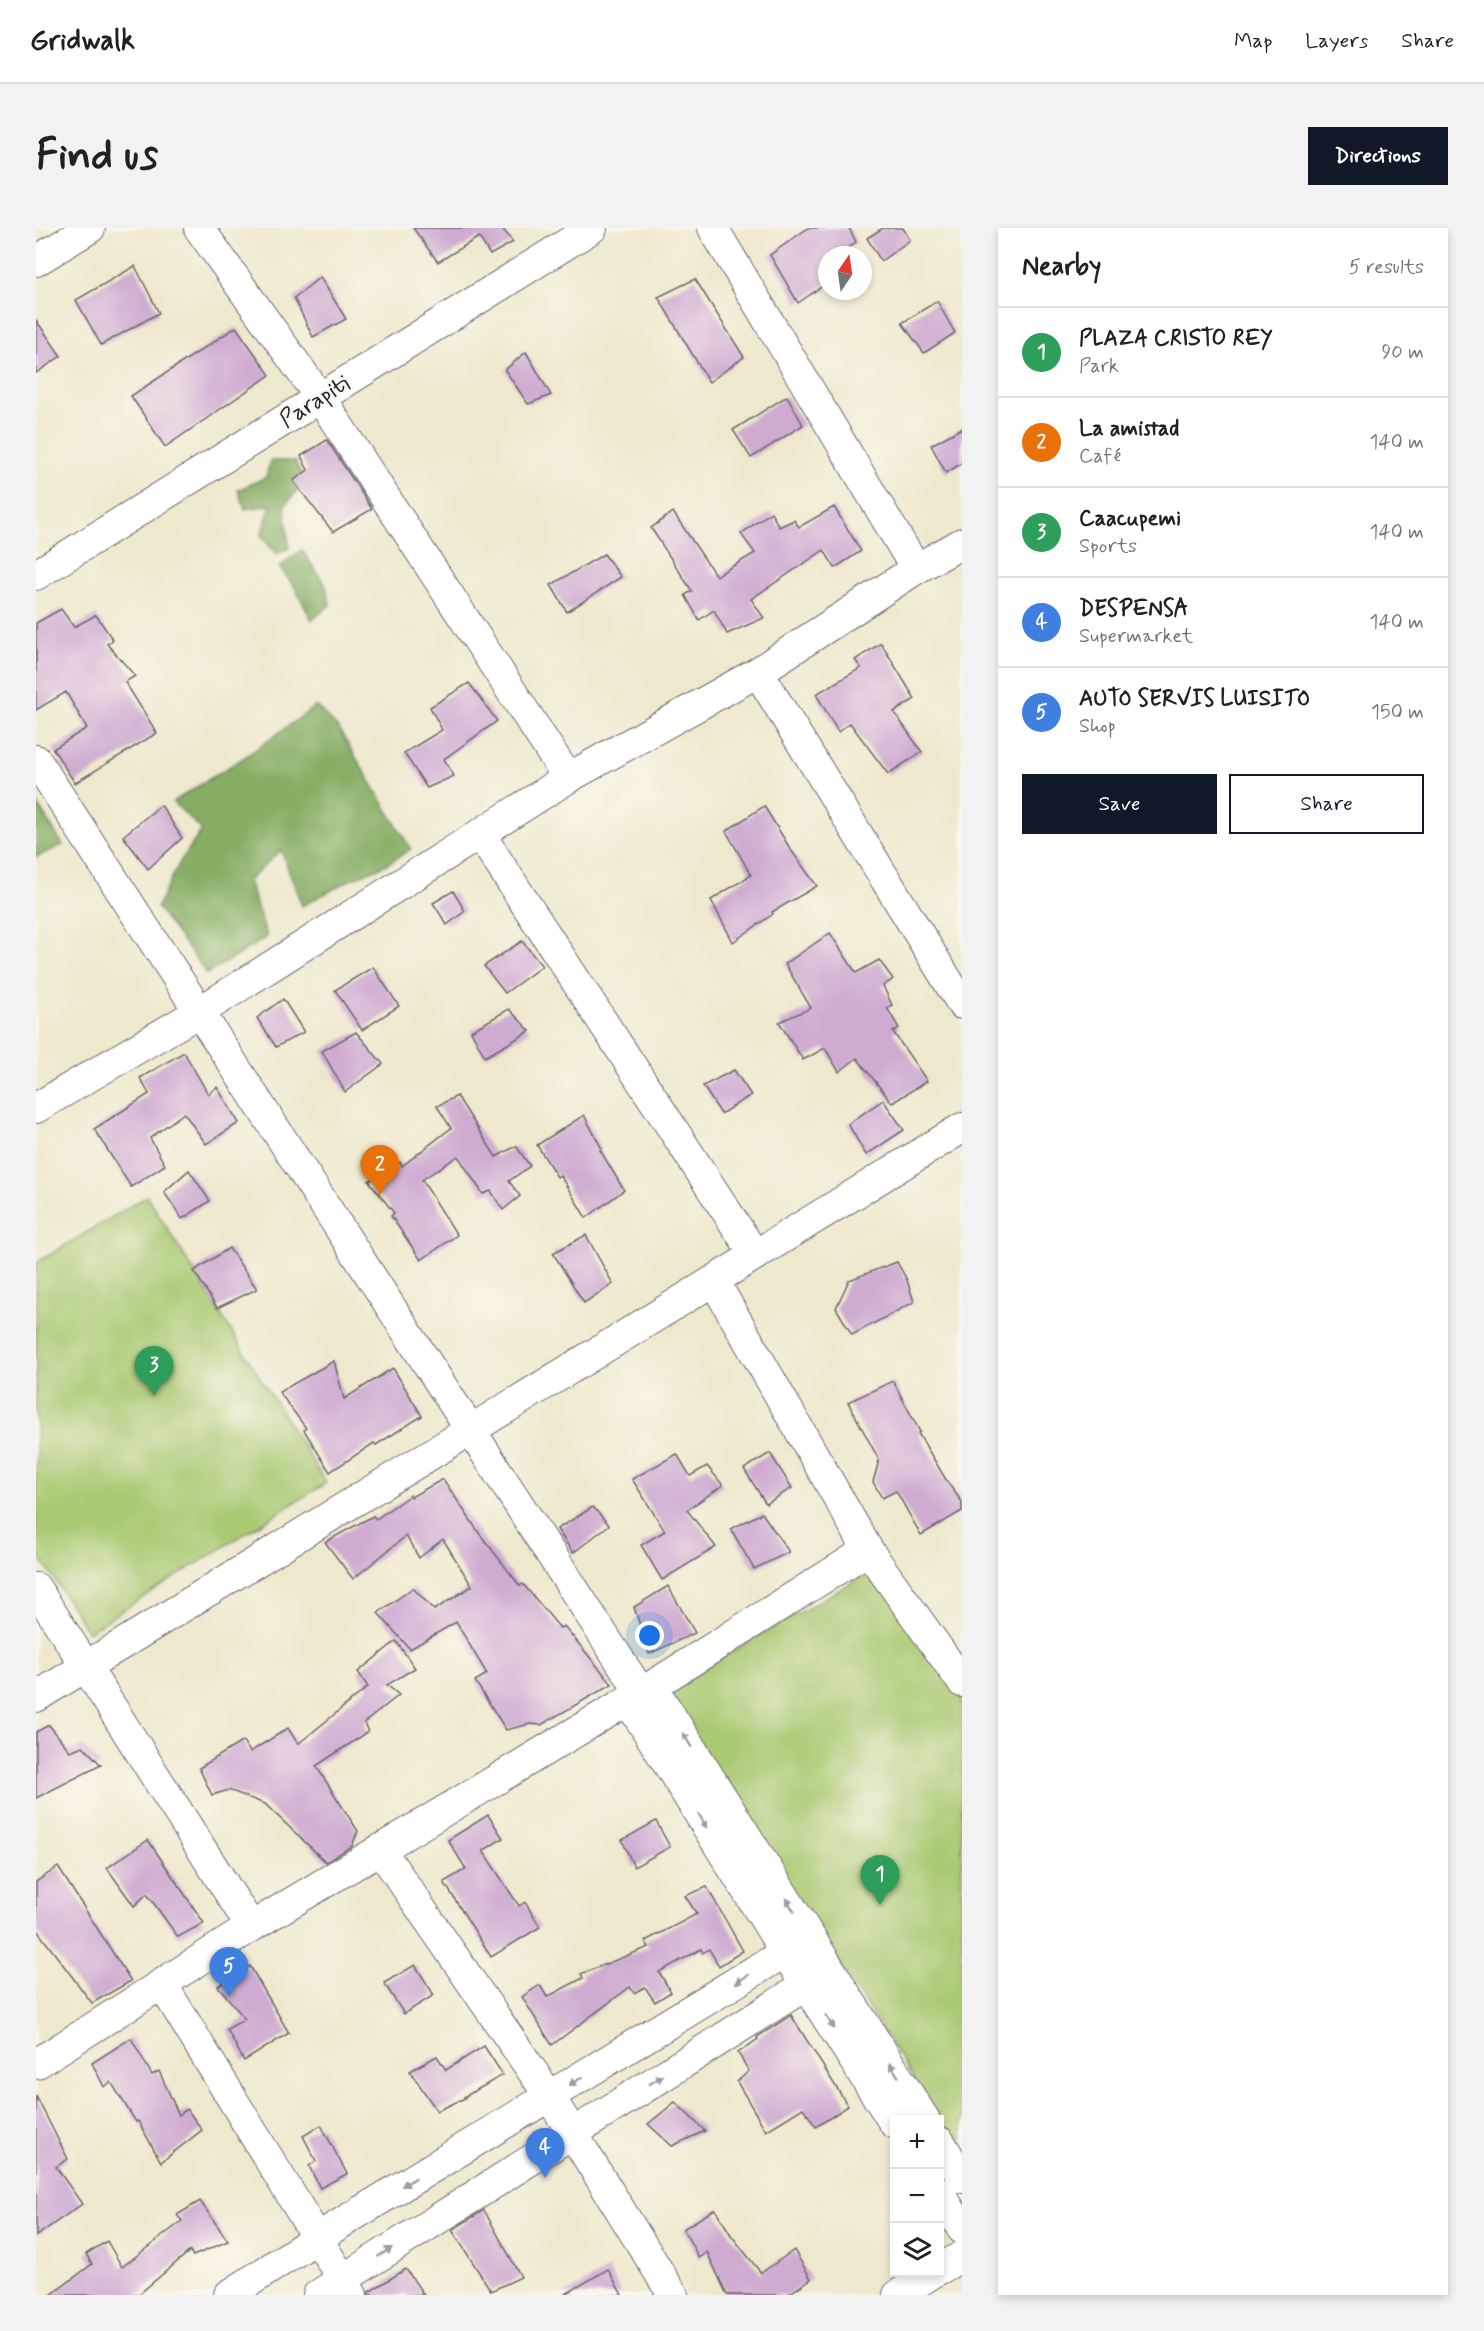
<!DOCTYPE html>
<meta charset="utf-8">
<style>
:root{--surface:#fff;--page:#f2f2f2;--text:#202124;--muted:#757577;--line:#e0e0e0;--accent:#111827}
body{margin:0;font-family:Mynerve,sans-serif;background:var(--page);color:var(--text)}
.controls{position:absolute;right:18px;bottom:18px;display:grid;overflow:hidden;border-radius:0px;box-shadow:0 3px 9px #0003}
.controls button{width:54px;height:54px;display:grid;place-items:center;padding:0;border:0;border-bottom:2px solid var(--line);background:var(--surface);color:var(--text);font:30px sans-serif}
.compass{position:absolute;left:782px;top:18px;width:54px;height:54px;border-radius:50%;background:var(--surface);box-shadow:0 3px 9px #0003;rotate:13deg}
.you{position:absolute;left:614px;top:1408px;width:21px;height:21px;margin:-15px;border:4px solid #fff;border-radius:50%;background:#1a73e8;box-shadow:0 0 0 9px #1a73e833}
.badge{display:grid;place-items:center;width:39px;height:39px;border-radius:50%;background:var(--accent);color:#fff;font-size:20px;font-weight:700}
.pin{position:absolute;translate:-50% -50px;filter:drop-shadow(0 2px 3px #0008)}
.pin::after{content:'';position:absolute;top:32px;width:21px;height:18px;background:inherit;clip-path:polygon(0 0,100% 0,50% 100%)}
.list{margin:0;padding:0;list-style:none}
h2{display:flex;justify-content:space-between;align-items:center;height:78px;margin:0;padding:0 24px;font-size:26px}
h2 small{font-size:20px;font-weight:400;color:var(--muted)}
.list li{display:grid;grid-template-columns:39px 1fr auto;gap:18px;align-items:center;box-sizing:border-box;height:90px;padding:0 24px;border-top:2px solid var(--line)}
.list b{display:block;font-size:22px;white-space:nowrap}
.list p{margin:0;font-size:20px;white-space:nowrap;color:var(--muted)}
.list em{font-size:20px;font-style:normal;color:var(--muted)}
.actions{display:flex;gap:12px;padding:18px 24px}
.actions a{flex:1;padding:14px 0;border:2px solid var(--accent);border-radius:0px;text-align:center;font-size:21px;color:var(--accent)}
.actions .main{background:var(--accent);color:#fff}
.icon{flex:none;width:33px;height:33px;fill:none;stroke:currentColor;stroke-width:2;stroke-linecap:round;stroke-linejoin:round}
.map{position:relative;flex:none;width:926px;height:2067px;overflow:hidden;border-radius:0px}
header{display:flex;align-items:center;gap:36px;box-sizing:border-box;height:84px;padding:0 30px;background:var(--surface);border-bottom:2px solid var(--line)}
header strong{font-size:28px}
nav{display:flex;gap:33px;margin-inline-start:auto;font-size:21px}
.intro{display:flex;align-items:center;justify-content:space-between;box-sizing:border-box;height:144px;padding:0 36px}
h1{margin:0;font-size:42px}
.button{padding:15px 27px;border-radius:0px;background:var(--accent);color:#fff;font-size:21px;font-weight:700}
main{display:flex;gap:36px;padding:0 36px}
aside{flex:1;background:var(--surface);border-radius:0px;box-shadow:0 3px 9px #0003}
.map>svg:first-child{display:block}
.green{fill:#a9c972;stroke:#667656;stroke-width:1.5}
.forest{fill:#86ad64;stroke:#546850;stroke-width:1.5}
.building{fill:#cfabd1}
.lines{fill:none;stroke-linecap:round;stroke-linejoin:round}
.street-casing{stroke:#69676e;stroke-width:32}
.street{stroke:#fff;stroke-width:30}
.oneway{fill:#9c9ca7}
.labels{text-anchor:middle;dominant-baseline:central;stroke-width:4.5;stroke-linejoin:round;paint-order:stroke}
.street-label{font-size:24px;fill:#22223b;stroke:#fbf7ec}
</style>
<header>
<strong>Gridwalk</strong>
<nav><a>Map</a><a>Layers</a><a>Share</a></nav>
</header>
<div class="intro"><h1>Find us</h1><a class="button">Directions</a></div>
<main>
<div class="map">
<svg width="926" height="2067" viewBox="0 0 926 2067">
<rect width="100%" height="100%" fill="#fbf7ec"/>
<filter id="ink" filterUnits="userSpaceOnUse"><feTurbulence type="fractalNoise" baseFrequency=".0167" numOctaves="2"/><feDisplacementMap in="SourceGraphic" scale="12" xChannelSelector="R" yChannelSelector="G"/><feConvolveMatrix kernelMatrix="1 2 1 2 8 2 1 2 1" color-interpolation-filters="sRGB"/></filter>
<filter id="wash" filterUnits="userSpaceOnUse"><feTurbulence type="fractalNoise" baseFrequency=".008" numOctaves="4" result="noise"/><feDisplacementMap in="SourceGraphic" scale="24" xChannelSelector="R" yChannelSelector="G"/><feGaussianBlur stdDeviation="1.35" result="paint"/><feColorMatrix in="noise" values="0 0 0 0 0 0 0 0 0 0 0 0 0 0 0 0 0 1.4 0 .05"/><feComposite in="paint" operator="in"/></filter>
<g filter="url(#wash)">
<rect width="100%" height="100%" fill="#eee8cd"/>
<g class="green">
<path d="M 111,968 L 290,1255 L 52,1404 L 0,1323 L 0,1035 Z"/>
<path d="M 849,1335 L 926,1457 L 926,1939 L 904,1903 L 904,1892 L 628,1463 Z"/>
</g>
<g class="forest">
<path d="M 234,233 L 259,233 L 269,254 L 249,277 L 253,320 L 240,326 L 225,307 L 235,277 L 209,281 L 202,262 L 230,249 Z"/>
<path d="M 266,322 L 290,358 L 294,377 L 276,392 L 258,358 L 243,339 Z"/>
<path d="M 280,478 L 302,500 L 375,621 L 349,637 L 314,652 L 266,678 L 245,622 L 212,653 L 231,709 L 171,746 L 121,679 L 144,634 L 166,602 L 137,574 L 212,527 Z"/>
<path d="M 0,574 L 27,617 L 0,629 Z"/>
</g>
<g id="blocks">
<g class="building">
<path d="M 377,0 L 466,0 L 477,14 L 454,27 L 443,9 L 402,34 Z"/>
<path d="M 772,0 L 813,0 L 820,14 L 803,27 L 791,27 L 791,55 L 762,75 L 734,27 Z"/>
<path d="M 847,0 L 867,0 L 874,12 L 845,33 L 831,10 Z"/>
<path d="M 99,38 L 123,85 L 65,117 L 40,72 Z"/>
<path d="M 284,49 L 310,91 L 277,109 L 258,70 Z"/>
<path d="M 659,51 L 708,129 L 673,154 L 622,69 Z"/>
<path d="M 901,73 L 919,105 L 888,125 L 866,95 Z"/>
<path d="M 0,92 L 25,128 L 0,145 Z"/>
<path d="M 200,99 L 234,147 L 129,219 L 95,168 Z"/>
<path d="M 490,124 L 515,167 L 492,176 L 469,142 Z"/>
<path d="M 751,168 L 767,197 L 715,230 L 697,202 Z"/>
<path d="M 926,200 L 926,235 L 910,245 L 895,217 Z"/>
<path d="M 291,212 L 336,281 L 297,304 L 257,253 L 272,242 L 265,228 Z"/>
<path d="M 798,279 L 825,323 L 799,340 L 788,322 L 715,371 L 728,390 L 691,406 L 678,382 L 663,392 L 649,367 L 656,363 L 615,300 L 637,284 L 680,348 L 719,325 L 705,306 L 735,284 L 743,299 L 758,292 L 763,299 Z"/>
<path d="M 568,326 L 585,349 L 531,384 L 515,357 Z"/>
<path d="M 25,381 L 38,399 L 60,387 L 77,412 L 71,416 L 99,448 L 89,454 L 121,505 L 39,555 L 17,521 L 51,500 L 30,464 L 0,482 L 0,395 Z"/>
<path d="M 845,415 L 879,471 L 858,484 L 886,524 L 852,546 L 814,495 L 802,504 L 780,466 L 825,440 L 819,432 Z"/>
<path d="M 433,455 L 461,493 L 408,531 L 418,548 L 391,560 L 368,525 L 406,502 L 394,479 Z"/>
<path d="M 125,577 L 146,610 L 112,641 L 87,608 Z"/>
<path d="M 728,578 L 755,622 L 781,658 L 736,684 L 737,686 L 697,714 L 675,672 L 715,647 L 690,603 Z"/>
<path d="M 417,663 L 429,683 L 411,697 L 397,675 Z"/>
<path d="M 794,705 L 820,745 L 843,732 L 857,751 L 847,758 L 856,777 L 851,780 L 863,800 L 857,804 L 891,853 L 856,875 L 821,830 L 803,844 L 789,820 L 767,832 L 743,794 L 775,780 L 749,736 Z"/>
<path d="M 486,713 L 506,738 L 469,765 L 448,738 Z"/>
<path d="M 337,739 L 363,778 L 326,802 L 299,762 Z"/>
<path d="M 247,771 L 268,804 L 240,819 L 221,790 Z"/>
<path d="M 473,781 L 494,803 L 449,829 L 435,803 Z"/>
<path d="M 320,804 L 347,836 L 309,864 L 286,823 Z"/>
<path d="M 148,824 L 172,866 L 181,859 L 203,895 L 170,916 L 148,885 L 114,910 L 129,937 L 95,959 L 58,901 L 113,866 L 104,850 Z"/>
<path d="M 698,842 L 715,867 L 685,886 L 667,858 Z"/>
<path d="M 421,868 L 460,929 L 480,918 L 494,938 L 473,953 L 484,968 L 467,982 L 455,963 L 447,966 L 422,928 L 386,952 L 421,1007 L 385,1032 L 355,988 L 358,985 L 333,953 L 364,934 L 366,938 L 415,900 L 401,878 Z"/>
<path d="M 847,872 L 868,902 L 830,927 L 812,896 Z"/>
<path d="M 548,887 L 566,921 L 564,922 L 588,962 L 550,990 L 524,947 L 521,949 L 501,917 Z"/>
<path d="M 153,942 L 174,973 L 146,991 L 128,964 Z"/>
<path d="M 550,1007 L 577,1056 L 548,1075 L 517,1025 Z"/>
<path d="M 193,1020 L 221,1061 L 181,1080 L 158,1043 Z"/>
<path d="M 861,1034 L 871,1052 L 878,1074 L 816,1107 L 800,1080 L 813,1052 Z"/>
<path d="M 298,1133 L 308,1171 L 357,1140 L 386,1188 L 340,1217 L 338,1215 L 294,1244 L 268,1202 L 270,1200 L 243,1164 Z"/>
<path d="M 857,1153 L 884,1204 L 882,1205 L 912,1255 L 926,1274 L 926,1283 L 885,1307 L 860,1263 L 846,1270 L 837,1254 L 843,1232 L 812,1174 Z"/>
<path d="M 734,1225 L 756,1260 L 730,1276 L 708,1241 Z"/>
<path d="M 641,1226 L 654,1248 L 671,1238 L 687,1257 L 651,1282 L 680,1319 L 626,1352 L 605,1317 L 629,1303 L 596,1251 Z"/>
<path d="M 407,1251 L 443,1305 L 484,1358 L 487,1356 L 524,1400 L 528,1398 L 576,1456 L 505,1497 L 494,1496 L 470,1502 L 439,1453 L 451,1446 L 420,1394 L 374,1421 L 342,1385 L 377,1360 L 398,1382 L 436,1358 L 407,1311 L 383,1330 L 370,1308 L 317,1351 L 289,1314 L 337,1288 L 340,1291 L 374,1267 L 375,1269 Z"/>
<path d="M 557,1279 L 573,1297 L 537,1325 L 521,1301 Z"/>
<path d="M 726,1285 L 753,1324 L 718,1341 L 695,1301 Z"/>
<path d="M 632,1358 L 659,1405 L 613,1426 L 598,1379 Z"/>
<path d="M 360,1413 L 379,1440 L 351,1457 L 363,1467 L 328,1495 L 332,1504 L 280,1538 L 322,1603 L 316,1618 L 290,1634 L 229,1576 L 193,1562 L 176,1567 L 163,1540 L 207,1513 L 214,1524 L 252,1500 L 262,1516 L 332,1459 L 322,1444 Z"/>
<path d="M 13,1497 L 34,1523 L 47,1518 L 65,1537 L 0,1570 L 0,1504 Z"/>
<path d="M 452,1587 L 467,1610 L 447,1623 L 483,1678 L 489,1674 L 504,1699 L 455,1729 L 408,1654 L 430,1641 L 412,1612 Z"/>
<path d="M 620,1593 L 634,1619 L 598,1639 L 586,1612 Z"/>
<path d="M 112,1612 L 168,1695 L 142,1709 L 111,1666 L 98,1678 L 71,1640 Z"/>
<path d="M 22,1639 L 95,1753 L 56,1775 L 0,1701 L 0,1654 Z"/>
<path d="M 671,1659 L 707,1723 L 683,1738 L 673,1721 L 667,1725 L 665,1721 L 623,1744 L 635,1764 L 619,1774 L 609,1759 L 598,1765 L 594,1759 L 516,1817 L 486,1769 L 504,1757 L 511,1769 L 547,1750 L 545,1746 L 613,1719 L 609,1713 L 661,1686 L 649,1668 Z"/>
<path d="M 379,1737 L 398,1767 L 368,1786 L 348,1755 Z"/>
<path d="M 214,1738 L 253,1805 L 208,1833 L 191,1801 L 209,1791 L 182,1758 Z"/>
<path d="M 755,1787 L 812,1878 L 780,1899 L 767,1880 L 730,1903 L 701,1854 L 713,1843 L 702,1825 L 722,1811 L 721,1809 Z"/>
<path d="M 95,1810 L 116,1847 L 123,1843 L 143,1887 L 151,1881 L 166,1902 L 125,1934 L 102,1893 L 100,1894 L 75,1854 L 68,1859 L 56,1835 Z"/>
<path d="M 448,1818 L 467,1847 L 428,1869 L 429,1870 L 401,1883 L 374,1843 L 401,1828 L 410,1842 Z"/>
<path d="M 0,1868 L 32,1931 L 20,1939 L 46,1976 L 0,2008 Z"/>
<path d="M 639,1874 L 669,1903 L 636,1918 L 612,1896 Z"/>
<path d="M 285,1897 L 311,1946 L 284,1960 L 273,1938 L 280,1933 L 267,1908 Z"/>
<path d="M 164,1973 L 192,2013 L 157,2028 L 154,2023 L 102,2067 L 15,2067 L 56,2036 L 50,2026 L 71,2013 L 86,2039 L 146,1993 L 141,1987 Z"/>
<path d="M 679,1981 L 695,2007 L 725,2045 L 758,2022 L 775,2051 L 751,2067 L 691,2067 L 671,2024 L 663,2030 L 647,2001 Z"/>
<path d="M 448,1982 L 485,2049 L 455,2063 L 416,2002 Z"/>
<path d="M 370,2041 L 388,2067 L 333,2067 L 333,2064 Z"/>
<path d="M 572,2041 L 586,2067 L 528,2067 Z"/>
</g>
</g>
</g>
<g filter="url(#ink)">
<use href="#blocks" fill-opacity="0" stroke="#69676e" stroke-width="1.5"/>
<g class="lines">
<g class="street-casing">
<g id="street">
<path d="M 163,0 L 285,171 L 532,550"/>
<path d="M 677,0 L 880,341"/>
<path d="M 0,33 L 54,0"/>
<path d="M 0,347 L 556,0"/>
<path d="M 722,444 L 926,776"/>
<path d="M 0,532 L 605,1465"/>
<path d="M 444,606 L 719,1027"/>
<path d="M 0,880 L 163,784 L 532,550 L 722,444 L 880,341 L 926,315"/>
<path d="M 678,1053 L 832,1322 L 926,1454"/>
<path d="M 0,1360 L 215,1699"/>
<path d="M 616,1458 L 889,1892"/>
<path d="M 0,1469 L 926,900"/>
<path d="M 592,1472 L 749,1724 L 858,1895"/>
<path d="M 344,1621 L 514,1869 L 637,2067"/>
<path d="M 126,1756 L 316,2067"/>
<path d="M 0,1836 L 215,1699 L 616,1458 L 832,1322"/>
<path d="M 904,1914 L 926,1950"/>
<path d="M 904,1965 L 926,2001"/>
<path d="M 904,2041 L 926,2028"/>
<path d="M 193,2067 L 281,2010 L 774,1709"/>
<path d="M 282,2067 L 794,1742"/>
<path d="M 862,2067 L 898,2044"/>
</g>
</g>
<use href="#street" class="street"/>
</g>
<defs><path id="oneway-solid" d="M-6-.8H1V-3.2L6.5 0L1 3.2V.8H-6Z" transform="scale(1.5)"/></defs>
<g class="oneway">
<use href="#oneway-solid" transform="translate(651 1512) rotate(-122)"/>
<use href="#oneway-solid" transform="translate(667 1593) rotate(58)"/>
<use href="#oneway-solid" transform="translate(754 1677) rotate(-122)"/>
<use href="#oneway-solid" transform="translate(706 1751) rotate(148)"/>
<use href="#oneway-solid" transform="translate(794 1794) rotate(57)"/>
<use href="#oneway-solid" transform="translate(858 1842) rotate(-122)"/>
<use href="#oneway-solid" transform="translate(620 1852) rotate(-32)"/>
<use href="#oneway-solid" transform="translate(540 1853) rotate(148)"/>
<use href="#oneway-solid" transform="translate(373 1954) rotate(149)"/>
<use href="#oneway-solid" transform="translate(349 2024) rotate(-33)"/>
</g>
</g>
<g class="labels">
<g class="street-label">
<text transform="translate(279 174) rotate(-32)">Parapiti</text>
</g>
</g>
</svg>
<div class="controls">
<button>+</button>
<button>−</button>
<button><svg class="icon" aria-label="layers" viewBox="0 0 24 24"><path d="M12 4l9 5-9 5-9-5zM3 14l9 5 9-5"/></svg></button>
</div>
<svg class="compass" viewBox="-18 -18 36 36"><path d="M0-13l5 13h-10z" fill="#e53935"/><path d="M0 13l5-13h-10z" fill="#757577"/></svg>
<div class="you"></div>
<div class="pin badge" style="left:844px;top:1677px;background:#2e9e5b">1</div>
<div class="pin badge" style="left:344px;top:967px;background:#e8710a">2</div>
<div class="pin badge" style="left:118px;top:1168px;background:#2e9e5b">3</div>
<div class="pin badge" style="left:509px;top:1950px;background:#3f7fe0">4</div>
<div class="pin badge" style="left:193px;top:1769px;background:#3f7fe0">5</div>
</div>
<aside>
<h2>Nearby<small>5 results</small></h2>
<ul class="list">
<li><span class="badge" style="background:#2e9e5b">1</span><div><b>PLAZA CRISTO REY</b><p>Park</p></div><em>90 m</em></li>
<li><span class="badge" style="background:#e8710a">2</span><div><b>La amistad</b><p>Café</p></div><em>140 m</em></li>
<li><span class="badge" style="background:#2e9e5b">3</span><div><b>Caacupemi</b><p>Sports</p></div><em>140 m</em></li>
<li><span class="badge" style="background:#3f7fe0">4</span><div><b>DESPENSA</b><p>Supermarket</p></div><em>140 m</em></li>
<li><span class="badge" style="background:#3f7fe0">5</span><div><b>AUTO SERVIS LUISITO</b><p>Shop</p></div><em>150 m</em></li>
</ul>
<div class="actions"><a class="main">Save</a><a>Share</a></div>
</aside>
</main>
